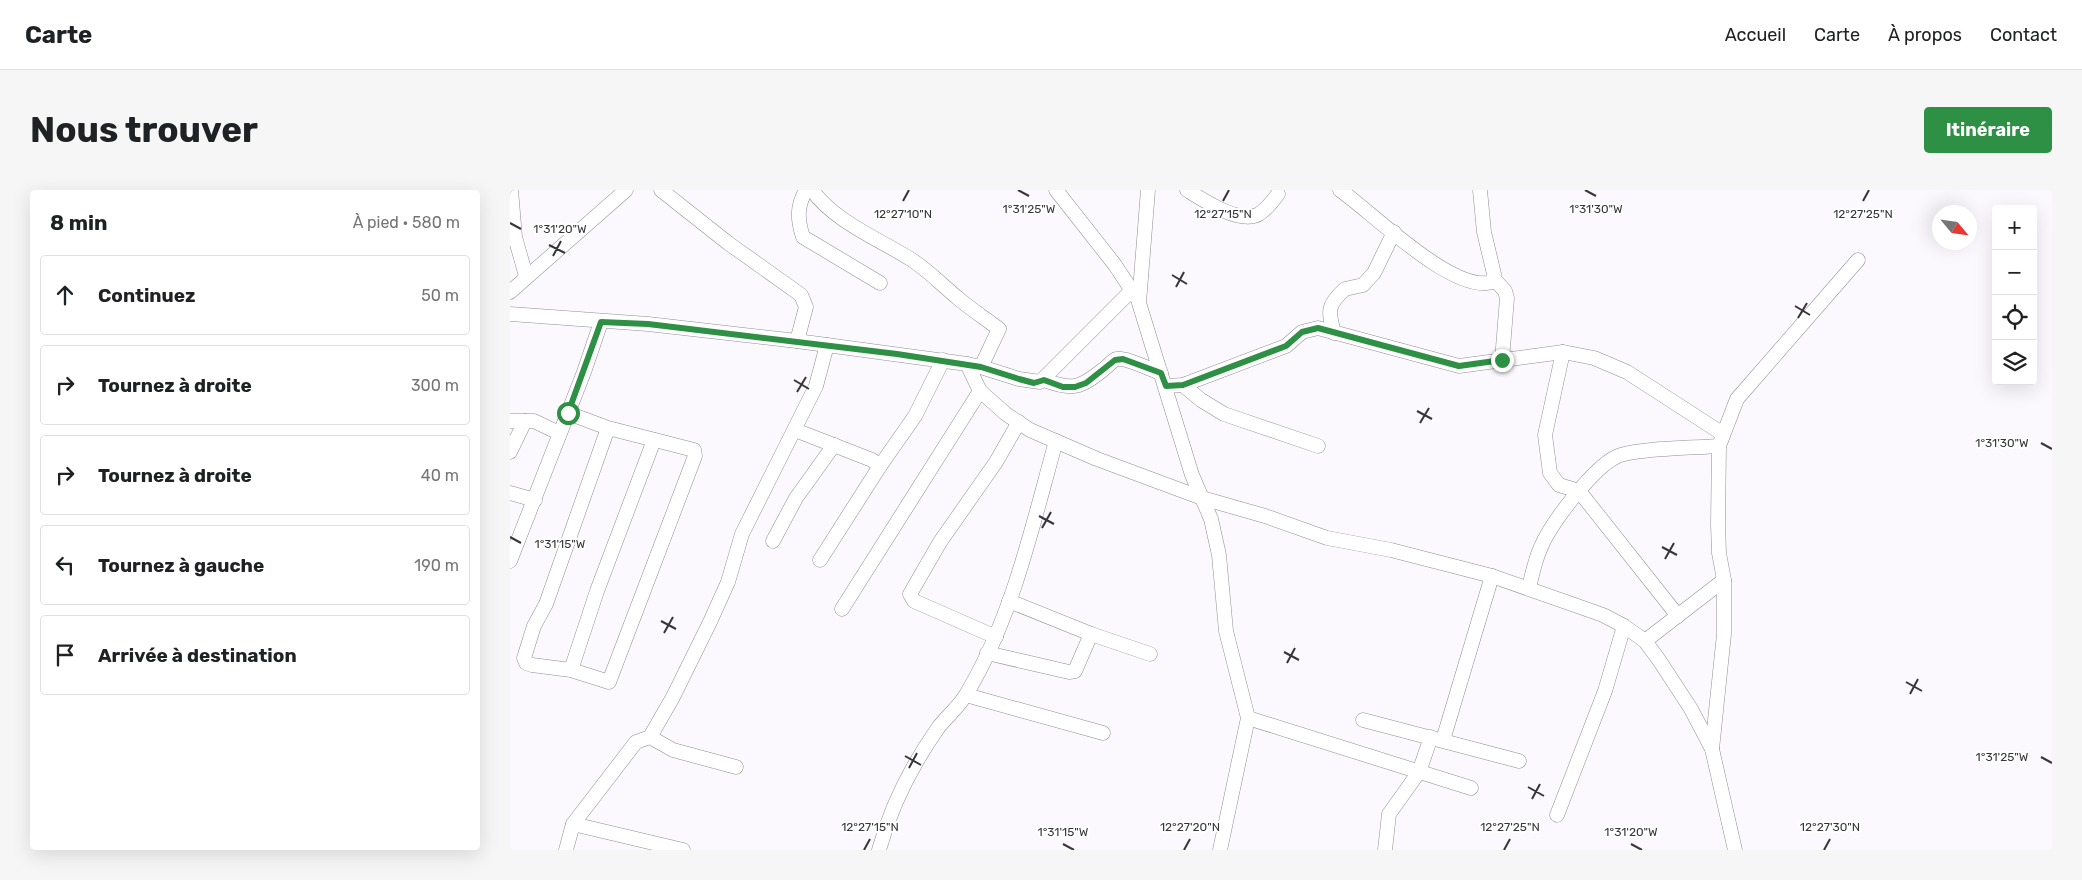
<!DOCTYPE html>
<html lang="fr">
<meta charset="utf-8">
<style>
:root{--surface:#fff;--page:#f6f6f6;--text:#202124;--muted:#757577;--line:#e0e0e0;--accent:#2e9044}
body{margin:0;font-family:Rubik,sans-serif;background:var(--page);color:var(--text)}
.controls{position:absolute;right:15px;top:15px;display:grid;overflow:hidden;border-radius:5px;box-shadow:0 5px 20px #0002}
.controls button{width:45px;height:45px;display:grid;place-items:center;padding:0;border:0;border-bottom:1px solid var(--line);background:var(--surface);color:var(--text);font:25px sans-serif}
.compass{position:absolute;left:1422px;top:15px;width:45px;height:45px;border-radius:50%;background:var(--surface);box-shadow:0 5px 20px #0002;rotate:119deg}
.stop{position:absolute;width:15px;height:15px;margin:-11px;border:4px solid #2e9044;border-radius:50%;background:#fff}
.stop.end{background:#2e9044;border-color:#fff;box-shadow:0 1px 5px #0008}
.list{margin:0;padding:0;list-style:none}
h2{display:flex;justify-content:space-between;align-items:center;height:65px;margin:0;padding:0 20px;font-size:21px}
h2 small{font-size:16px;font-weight:400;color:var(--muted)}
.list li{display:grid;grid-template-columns:32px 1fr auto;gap:15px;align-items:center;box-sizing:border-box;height:80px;margin:0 10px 10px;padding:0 10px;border:1px solid var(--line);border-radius:5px}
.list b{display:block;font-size:19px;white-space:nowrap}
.list em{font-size:16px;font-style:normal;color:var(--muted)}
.icon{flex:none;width:28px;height:28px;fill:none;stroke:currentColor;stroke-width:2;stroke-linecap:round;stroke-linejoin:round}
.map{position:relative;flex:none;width:1542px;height:660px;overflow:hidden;border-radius:5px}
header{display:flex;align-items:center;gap:30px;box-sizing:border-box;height:70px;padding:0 25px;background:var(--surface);border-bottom:1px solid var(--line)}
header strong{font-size:24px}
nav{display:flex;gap:28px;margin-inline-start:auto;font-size:18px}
.intro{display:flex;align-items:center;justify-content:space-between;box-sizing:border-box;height:120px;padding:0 30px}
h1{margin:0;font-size:35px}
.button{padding:12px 22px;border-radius:5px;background:var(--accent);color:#fff;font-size:18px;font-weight:700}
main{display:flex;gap:30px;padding:0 30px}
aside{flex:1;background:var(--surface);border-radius:5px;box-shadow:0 5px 20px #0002}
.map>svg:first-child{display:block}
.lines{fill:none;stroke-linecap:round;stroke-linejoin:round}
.minor-casing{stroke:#918e95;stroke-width:15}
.minor{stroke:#fff;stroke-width:14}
.route{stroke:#2e9044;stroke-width:6}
.ticks{fill:none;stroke:#373539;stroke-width:2}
.ticks-label{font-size:12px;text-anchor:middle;fill:#373539;stroke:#fff;stroke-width:4;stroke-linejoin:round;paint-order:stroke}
</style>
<header>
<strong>Carte</strong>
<nav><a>Accueil</a><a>Carte</a><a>À propos</a><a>Contact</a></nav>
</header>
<div class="intro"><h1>Nous trouver</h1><a class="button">Itinéraire</a></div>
<main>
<aside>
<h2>8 min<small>À pied · 580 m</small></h2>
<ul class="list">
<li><svg class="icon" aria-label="ahead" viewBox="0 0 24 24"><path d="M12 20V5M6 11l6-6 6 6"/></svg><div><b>Continuez</b></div><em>50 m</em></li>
<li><svg class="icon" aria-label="right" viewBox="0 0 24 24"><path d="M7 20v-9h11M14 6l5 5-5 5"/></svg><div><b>Tournez à droite</b></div><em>300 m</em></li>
<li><svg class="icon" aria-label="right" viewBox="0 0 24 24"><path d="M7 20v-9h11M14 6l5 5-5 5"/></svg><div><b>Tournez à droite</b></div><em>40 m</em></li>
<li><svg class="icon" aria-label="left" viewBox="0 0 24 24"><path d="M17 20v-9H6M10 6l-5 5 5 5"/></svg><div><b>Tournez à gauche</b></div><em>190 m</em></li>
<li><svg class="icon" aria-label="arrive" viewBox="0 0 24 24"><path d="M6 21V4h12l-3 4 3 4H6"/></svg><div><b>Arrivée à destination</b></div></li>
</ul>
</aside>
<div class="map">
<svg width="1542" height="660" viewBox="0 0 1542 660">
<rect width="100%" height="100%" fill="#fbf8fe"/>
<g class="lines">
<g class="minor-casing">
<g id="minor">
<path d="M 1,0 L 5,47 L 16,86"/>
<path d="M 151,0 L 218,53 L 291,105 L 296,117 L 287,151"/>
<path d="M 296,0 C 287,16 287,29 293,47 L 370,93"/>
<path d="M 302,0 C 325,32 369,49 402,70 C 420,82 433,96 449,109 C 462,120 476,129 489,139 L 471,177 L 457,174"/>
<path d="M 546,0 L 605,75 L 626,107"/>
<path d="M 638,0 L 629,113 L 682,285 L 701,329 L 709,365 L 716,441 L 738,528 L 710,660"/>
<path d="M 677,0 C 693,10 730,35 749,24 C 757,19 763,11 768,4"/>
<path d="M 830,0 C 863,23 943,104 982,92 L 984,84 L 974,42 L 970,0"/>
<path d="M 984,89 L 995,101 L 997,108 L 992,170"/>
<path d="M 0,102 L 116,0"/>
<path d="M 0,124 L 138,134 L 287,151 L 457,174 L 470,201 L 496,224 L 520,240 L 587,269 L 692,308 L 755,326 L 817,348 L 881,360 L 982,386 L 1093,425 L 1114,436 L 1135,451 L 1149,470 L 1181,519 L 1202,559 L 1225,660"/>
<path d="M 824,143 C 818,121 817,115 835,99 L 853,95 L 864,83 L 884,42"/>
<path d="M 1053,162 L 1035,245 L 1040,283 L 1049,295 L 1069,301 L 1168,426"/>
<path d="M 471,177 L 509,189 L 530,192 L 622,100"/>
<path d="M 534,190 C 563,201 570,198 594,179 C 598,176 602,171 606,169 C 616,167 641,180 651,183"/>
<path d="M 673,195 L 691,210 L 714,224 L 808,256"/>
<path d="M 656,196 L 673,195 L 776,156 L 792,142 L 808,138 L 949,176 L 1053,162 L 1084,168 L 1117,182 L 1213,244"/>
<path d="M 58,223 L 98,238 L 184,260 L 185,266 L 99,492 L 61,480 L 22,475 L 16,473 L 14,468 L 24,436 L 36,414 L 98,238"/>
<path d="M 0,231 L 24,231 L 49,243"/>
<path d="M 285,240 L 362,270 L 370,276 L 310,370"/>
<path d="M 0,262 L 15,231"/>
<path d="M 370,276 L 405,226 L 433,170"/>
<path d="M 0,303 L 25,310"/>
<path d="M 263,351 L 286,308 L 324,255"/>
<path d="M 0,371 L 74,182 L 91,132"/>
<path d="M 1019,398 C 1022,384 1025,370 1031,357 C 1041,333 1083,278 1106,267 C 1122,258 1187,258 1209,256"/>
<path d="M 499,411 L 581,444 L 640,464"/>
<path d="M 332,419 L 470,201"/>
<path d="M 486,447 L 404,411 L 400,404 L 430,352 L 486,272 L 509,232"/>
<path d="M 1135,451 L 1214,390"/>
<path d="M 477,463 L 559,482 L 565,481 L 581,444"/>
<path d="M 61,480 L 87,401 L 144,250"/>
<path d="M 456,505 L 593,543"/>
<path d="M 738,528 L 961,598"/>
<path d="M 853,530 L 1009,571"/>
<path d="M 140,547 L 163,507 L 200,432 L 218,392 L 232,344 L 306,196 L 317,155"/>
<path d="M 933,550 L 982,386"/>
<path d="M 1202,559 L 1214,444 L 1214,390 L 1209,363 L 1208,334 L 1209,256 L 1227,209 L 1348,70"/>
<path d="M 1047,625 L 1095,501 L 1114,436"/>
<path d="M 63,634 L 173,660"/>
<path d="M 56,660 L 63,634 L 126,552 L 140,547 L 163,560 L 226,577"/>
<path d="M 369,660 C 381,616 402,575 428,538 C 437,526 450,516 457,503 C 503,426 522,337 546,251"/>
<path d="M 875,660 L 879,624 L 909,582 L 921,547"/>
</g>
</g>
<use href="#minor" class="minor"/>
</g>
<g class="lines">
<path class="route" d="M 58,223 L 91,132 L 138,134 L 387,164 L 471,177 L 509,189 L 524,193 L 534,190 L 553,197 L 565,197 L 576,193 L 605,170 L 613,169 L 651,183 L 656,196 L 673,195 L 776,156 L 792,142 L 808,138 L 949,176 L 992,170"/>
</g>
<path class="ticks" d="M 508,0 L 519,6M 1075,0 L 1086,6M 393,11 L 399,0M 713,11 L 719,0M 1353,11 L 1359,0M 0,33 L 11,39M 39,55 L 55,63M 43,66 L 51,51M 662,85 L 677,94M 666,97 L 674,82M 1285,116 L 1300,125M 1288,128 L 1297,113M 284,190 L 299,199M 287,202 L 296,187M 907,221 L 922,229M 910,233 L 919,218M 1531,253 L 1542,259M 529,326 L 544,334M 532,338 L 541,322M 0,347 L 11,353M 1152,357 L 1167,365M 1155,369 L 1164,353M 151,431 L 166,439M 154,443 L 163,427M 774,462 L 789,470M 777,473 L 785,458M 1396,492 L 1412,501M 1400,504 L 1408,489M 395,566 L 411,575M 1531,567 L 1542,573M 399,578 L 407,563M 1018,597 L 1034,606M 1022,609 L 1030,594M 553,654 L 564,660M 1121,654 L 1132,660M 354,660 L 360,649M 674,660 L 680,649M 994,660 L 1000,649M 1314,660 L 1320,649"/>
<g class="ticks-label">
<text x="519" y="23">1°31'25"W</text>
<text x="1086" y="23">1°31'30"W</text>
<text x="393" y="28">12°27'10"N</text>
<text x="713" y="28">12°27'15"N</text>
<text x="1353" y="28">12°27'25"N</text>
<text x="50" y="43">1°31'20"W</text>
<text x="1492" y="257">1°31'30"W</text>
<text x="50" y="358">1°31'15"W</text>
<text x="1492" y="571">1°31'25"W</text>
<text x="360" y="641">12°27'15"N</text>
<text x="680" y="641">12°27'20"N</text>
<text x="1000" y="641">12°27'25"N</text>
<text x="1320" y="641">12°27'30"N</text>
<text x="553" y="646">1°31'15"W</text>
<text x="1121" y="646">1°31'20"W</text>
</g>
</svg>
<div class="controls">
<button>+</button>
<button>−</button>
<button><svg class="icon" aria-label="locate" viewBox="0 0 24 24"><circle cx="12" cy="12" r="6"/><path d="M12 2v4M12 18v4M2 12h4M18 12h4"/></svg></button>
<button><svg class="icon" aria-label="layers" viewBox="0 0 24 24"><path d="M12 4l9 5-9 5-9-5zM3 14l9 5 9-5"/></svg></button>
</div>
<svg class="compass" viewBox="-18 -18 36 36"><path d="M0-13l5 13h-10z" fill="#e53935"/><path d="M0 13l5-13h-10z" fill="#757577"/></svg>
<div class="stop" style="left:58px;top:223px"></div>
<div class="stop end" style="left:992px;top:170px"></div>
</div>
</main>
